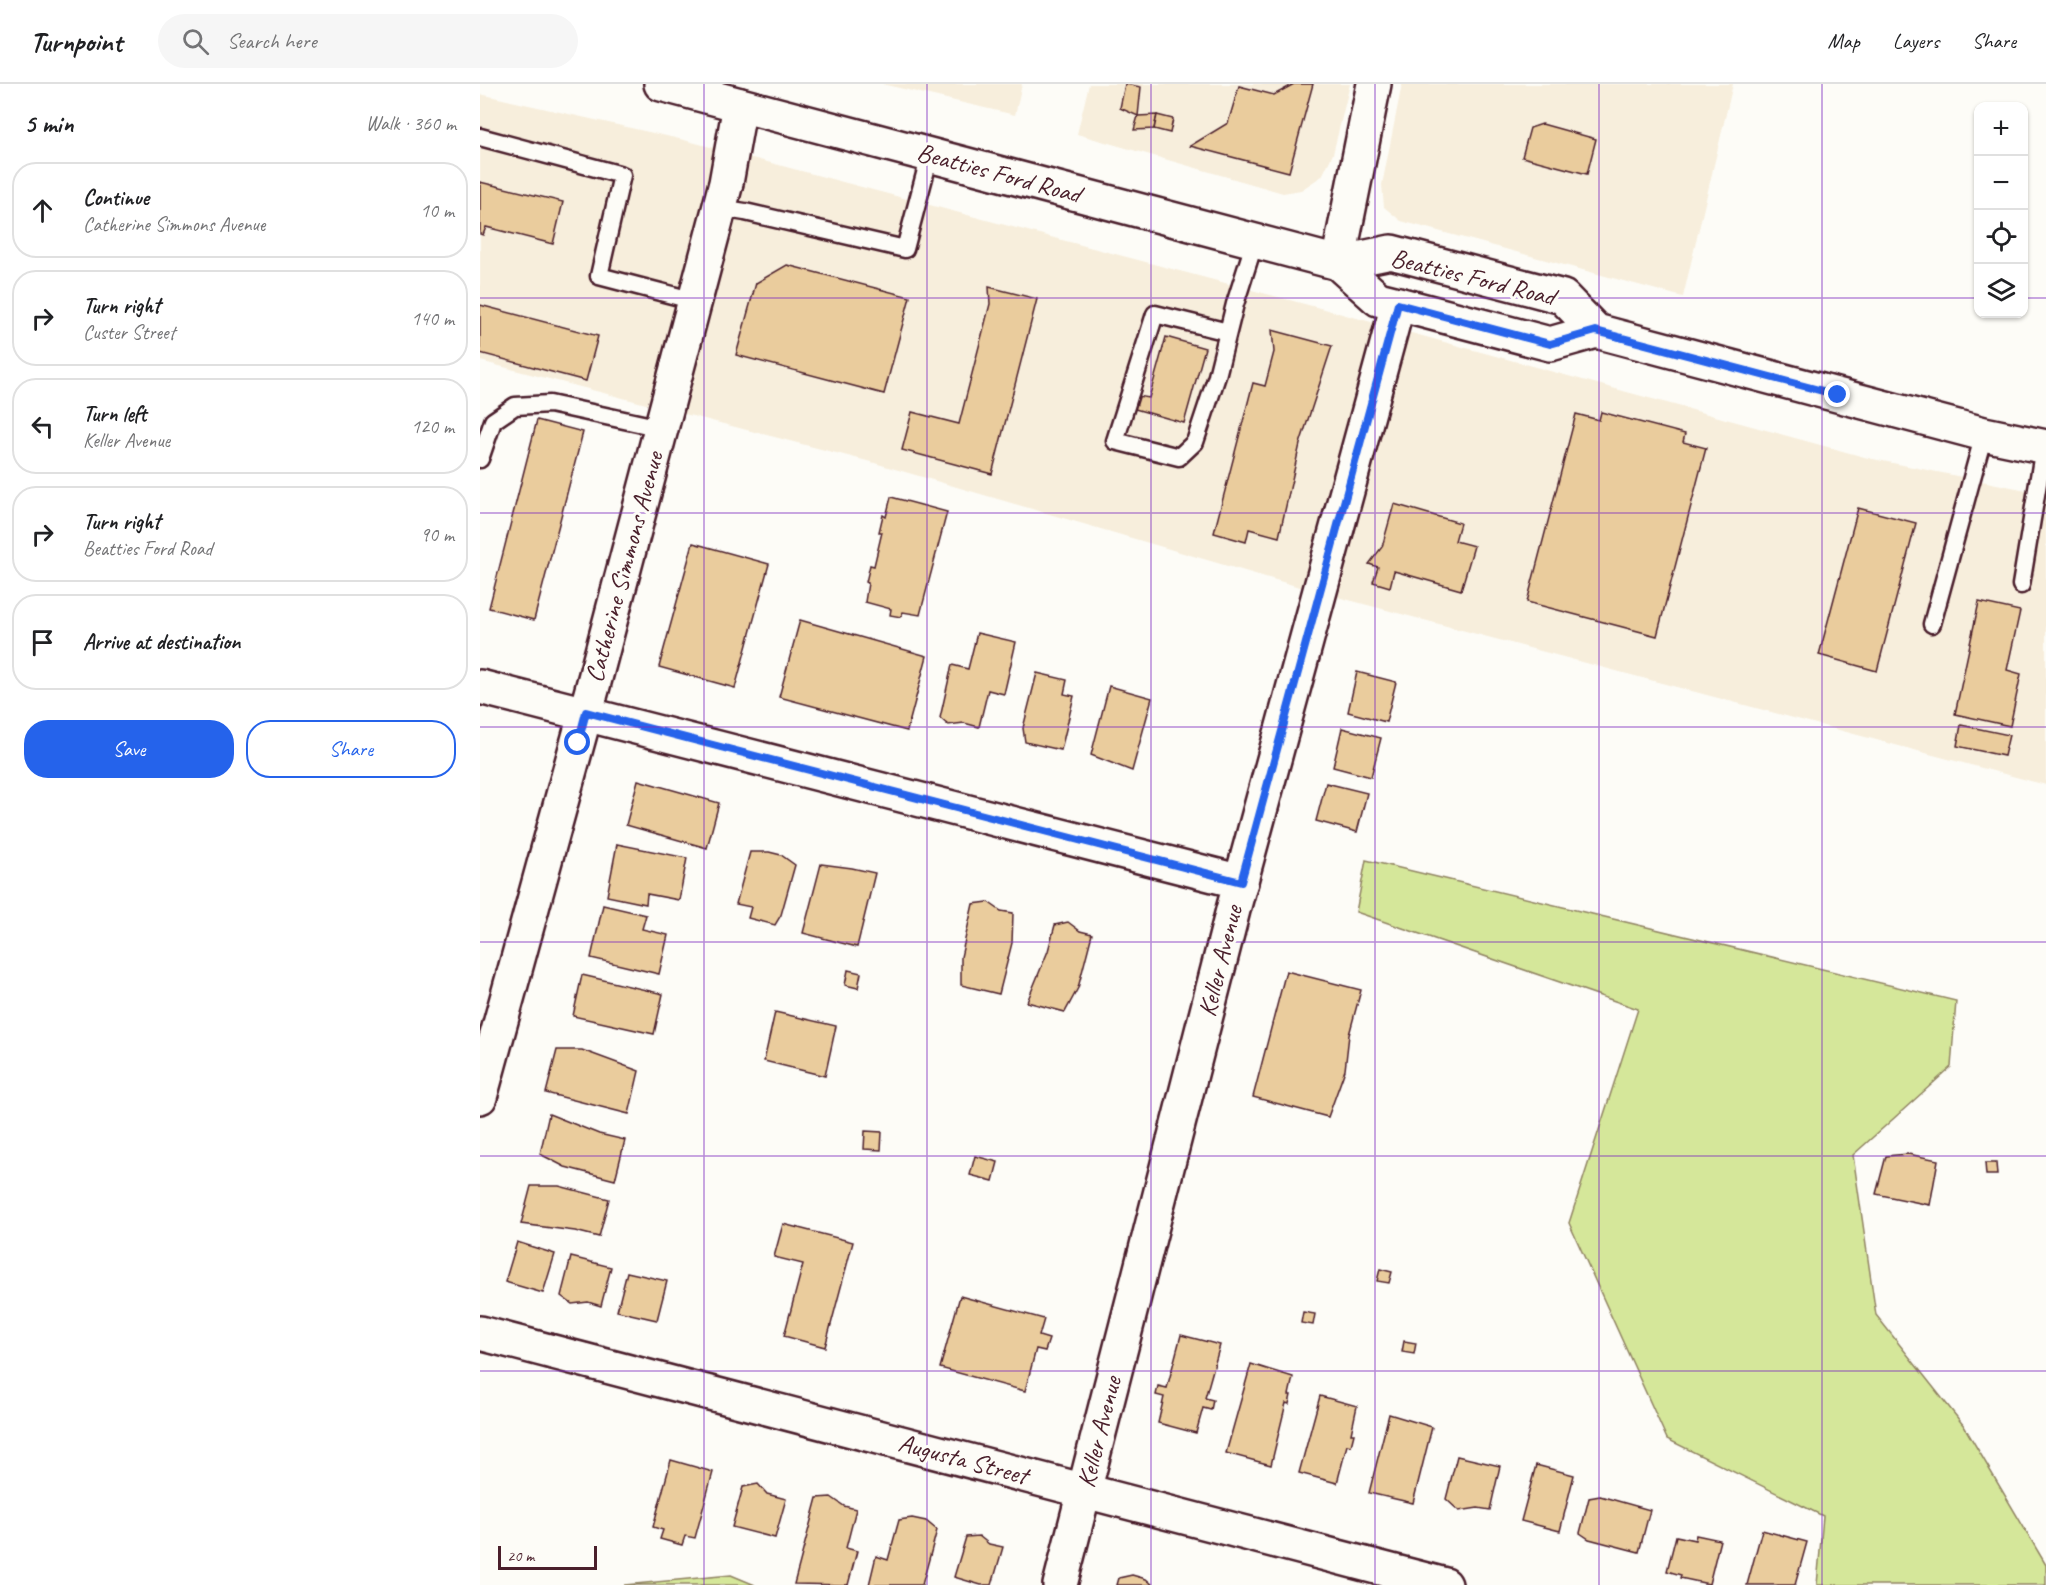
<!DOCTYPE html>
<meta charset="utf-8">
<style>
:root{--surface:#fff;--page:#f6f6f6;--text:#202124;--muted:#757577;--line:#e0e0e0;--accent:#2563eb}
body{margin:0;font-family:Caveat,sans-serif;background:var(--page);color:var(--text)}
.controls{position:absolute;right:18px;top:18px;display:grid;overflow:hidden;border-radius:12px;box-shadow:0 2px 4px #0004}
.controls button{width:54px;height:54px;display:grid;place-items:center;padding:0;border:0;border-bottom:2px solid var(--line);background:var(--surface);color:var(--text);font:30px sans-serif}
.scale{position:absolute;left:18px;bottom:15px;width:99px;box-sizing:border-box;padding-left:6px;border:3px solid #4a1f2b;border-top:0;font-size:16px;line-height:21px;white-space:nowrap;color:#4a1f2b;-webkit-text-stroke:4px #fdfcf7;paint-order:stroke}
.stop{position:absolute;width:18px;height:18px;margin:-14px;border:4px solid #2563eb;border-radius:50%;background:#fff}
.stop.end{background:#2563eb;border-color:#fff;box-shadow:0 2px 6px #0008}
.list{margin:0;padding:0;list-style:none}
h2{display:flex;justify-content:space-between;align-items:center;height:78px;margin:0;padding:0 24px;font-size:26px}
h2 small{font-size:20px;font-weight:400;color:var(--muted)}
.list li{display:grid;grid-template-columns:39px 1fr auto;gap:18px;align-items:center;box-sizing:border-box;height:96px;margin:0 12px 12px;padding:0 12px;border:2px solid var(--line);border-radius:24px}
.list b{display:block;font-size:22px;white-space:nowrap}
.list p{margin:0;font-size:20px;white-space:nowrap;color:var(--muted)}
.list em{font-size:20px;font-style:normal;color:var(--muted)}
.actions{display:flex;gap:12px;padding:18px 24px}
.actions a{flex:1;padding:14px 0;border:2px solid var(--accent);border-radius:24px;text-align:center;font-size:21px;color:var(--accent)}
.actions .main{background:var(--accent);color:#fff}
.icon{flex:none;width:33px;height:33px;fill:none;stroke:currentColor;stroke-width:2;stroke-linecap:round;stroke-linejoin:round}
.map{position:relative;flex:none;width:1566px;height:1501px;overflow:hidden}
header{display:flex;align-items:center;gap:36px;box-sizing:border-box;height:84px;padding:0 30px;background:var(--surface);border-bottom:2px solid var(--line)}
header strong{font-size:28px}
nav{display:flex;gap:33px;margin-inline-start:auto;font-size:21px}
.search{width:420px;height:54px;background:var(--page);display:flex;align-items:center;gap:15px;box-sizing:border-box;padding:0 21px;border-radius:33px;color:var(--muted);font-size:22px}
main{display:flex}
aside{flex:1;background:var(--surface)}
.map>svg:first-child{display:block}
.built{fill:#f7eedc}
.green{fill:#d5e79a;stroke:#908362;stroke-width:1.5}
.building{fill:#eacc9d;stroke:#4a1f2b;stroke-width:1.5}
.lines{fill:none;stroke-linecap:round;stroke-linejoin:round}
.lane-casing{stroke:#4a1f2b;stroke-width:21}
.street-casing{stroke:#4a1f2b;stroke-width:38}
.secondary-casing{stroke:#4a1f2b;stroke-width:38}
.lane{stroke:#fdfcf7;stroke-width:16}
.street{stroke:#fdfcf7;stroke-width:33}
.secondary{stroke:#fdfcf7;stroke-width:33}
.route{stroke:#2563eb;stroke-width:8}
.grid{fill:none;stroke:#7b2cbf;stroke-width:1.5;stroke-opacity:0.55}
.labels{text-anchor:middle;dominant-baseline:central;stroke-width:6;stroke-linejoin:round;paint-order:stroke}
.street-label{font-size:26px;fill:#4a1f2b;stroke:#fdfcf7}
</style>
<header>
<strong>Turnpoint</strong>
<div class="search"><svg class="icon" aria-label="search" viewBox="0 0 24 24"><circle cx="10" cy="10" r="6"/><path d="M15 15l6 6"/></svg>Search here</div>
<nav><a>Map</a><a>Layers</a><a>Share</a></nav>
</header>
<main>
<aside>
<h2>5 min<small>Walk · 360 m</small></h2>
<ul class="list">
<li><svg class="icon" aria-label="ahead" viewBox="0 0 24 24"><path d="M12 20V5M6 11l6-6 6 6"/></svg><div><b>Continue</b><p>Catherine Simmons Avenue</p></div><em>10 m</em></li>
<li><svg class="icon" aria-label="right" viewBox="0 0 24 24"><path d="M7 20v-9h11M14 6l5 5-5 5"/></svg><div><b>Turn right</b><p>Custer Street</p></div><em>140 m</em></li>
<li><svg class="icon" aria-label="left" viewBox="0 0 24 24"><path d="M17 20v-9H6M10 6l-5 5 5 5"/></svg><div><b>Turn left</b><p>Keller Avenue</p></div><em>120 m</em></li>
<li><svg class="icon" aria-label="right" viewBox="0 0 24 24"><path d="M7 20v-9h11M14 6l5 5-5 5"/></svg><div><b>Turn right</b><p>Beatties Ford Road</p></div><em>90 m</em></li>
<li><svg class="icon" aria-label="arrive" viewBox="0 0 24 24"><path d="M6 21V4h12l-3 4 3 4H6"/></svg><div><b>Arrive at destination</b></div></li>
</ul>
<div class="actions"><a class="main">Save</a><a>Share</a></div>
</aside>
<div class="map">
<svg width="1566" height="1501" viewBox="0 0 1566 1501">
<rect width="100%" height="100%" fill="#fdfcf7"/>
<filter id="ink" filterUnits="userSpaceOnUse"><feTurbulence type="fractalNoise" baseFrequency=".0167" numOctaves="2"/><feDisplacementMap in="SourceGraphic" scale="12" xChannelSelector="R" yChannelSelector="G"/><feConvolveMatrix kernelMatrix="1 2 1 2 8 2 1 2 1" color-interpolation-filters="sRGB"/></filter>
<g filter="url(#ink)">
<g class="built">
<path d="M 402,0 L 542,0 L 535,31 Z"/>
<path d="M 609,0 L 870,0 L 853,70 L 842,92 L 821,106 L 803,109 L 597,50 Z"/>
<path d="M 922,0 L 1253,0 L 1203,213 L 921,137 L 904,123 L 902,101 Z"/>
<path d="M 0,10 L 204,56 L 851,227 L 1388,374 L 1566,410 L 1566,701 L 816,502 L 391,378 L 0,277 Z"/>
</g>
<g class="green">
<path d="M 886,776 L 1476,917 L 1471,983 L 1373,1071 L 1396,1231 L 1484,1342 L 1566,1481 L 1566,1501 L 1337,1501 L 1343,1432 L 1187,1355 L 1089,1139 L 1158,925 L 876,828 Z"/>
<path d="M 251,1491 L 275,1501 L 144,1501 Z"/>
</g>
<g class="building">
<path d="M 645,0 L 661,3 L 658,32 L 640,24 Z"/>
<path d="M 814,0 L 833,0 L 809,88 L 710,62 L 748,39 L 759,2 L 794,11 Z"/>
<path d="M 677,31 L 674,45 L 654,46 L 658,32 Z"/>
<path d="M 677,31 L 693,35 L 690,49 L 674,45 Z"/>
<path d="M 1062,40 L 1116,55 L 1107,90 L 1042,73 L 1050,44 Z"/>
<path d="M 0,98 L 83,118 L 73,160 L 6,143 L 3,151 L 0,150 Z"/>
<path d="M 307,181 L 430,213 L 404,310 L 256,271 L 276,199 Z"/>
<path d="M 509,203 L 557,215 L 512,390 L 422,366 L 432,328 L 479,340 L 510,220 Z"/>
<path d="M 0,221 L 118,252 L 106,297 L 0,269 Z"/>
<path d="M 792,246 L 852,262 L 820,360 L 799,453 L 769,445 L 766,458 L 734,449 L 773,299 L 785,302 L 794,268 Z"/>
<path d="M 686,253 L 725,264 L 704,339 L 655,325 L 658,312 L 669,314 Z"/>
<path d="M 1121,328 L 1205,350 L 1203,358 L 1226,364 L 1177,552 L 1047,518 L 1096,330 L 1119,336 Z"/>
<path d="M 57,336 L 103,348 L 54,536 L 9,524 Z"/>
<path d="M 411,413 L 467,428 L 440,531 L 423,528 L 421,533 L 410,531 L 411,525 L 385,518 L 388,499 L 386,498 L 390,481 L 394,482 L 402,448 L 399,448 L 403,431 L 406,433 Z"/>
<path d="M 914,420 L 980,439 L 975,457 L 994,462 L 981,506 L 914,487 L 910,503 L 893,498 L 898,483 L 889,480 L 902,463 Z"/>
<path d="M 1378,424 L 1436,439 L 1397,587 L 1339,571 Z"/>
<path d="M 213,459 L 289,480 L 255,604 L 179,583 Z"/>
<path d="M 1499,518 L 1540,527 L 1527,586 L 1541,590 L 1530,642 L 1475,630 Z"/>
<path d="M 320,536 L 447,572 L 427,647 L 299,613 Z"/>
<path d="M 497,549 L 536,558 L 524,610 L 508,606 L 499,643 L 484,639 L 468,641 L 460,634 L 472,581 L 488,585 Z"/>
<path d="M 877,588 L 916,598 L 906,638 L 868,628 Z"/>
<path d="M 557,589 L 587,596 L 584,610 L 594,612 L 581,666 L 545,658 L 543,644 Z"/>
<path d="M 629,602 L 672,614 L 652,687 L 611,671 Z"/>
<path d="M 1481,641 L 1529,651 L 1524,672 L 1477,662 Z"/>
<path d="M 862,644 L 901,654 L 891,693 L 853,683 Z"/>
<path d="M 158,696 L 239,719 L 227,764 L 146,741 Z"/>
<path d="M 846,699 L 887,709 L 877,748 L 836,737 Z"/>
<path d="M 137,760 L 207,774 L 199,816 L 167,810 L 166,820 L 127,812 Z"/>
<path d="M 270,768 L 289,768 L 301,771 L 315,781 L 301,831 L 295,841 L 268,834 L 271,823 L 256,820 Z"/>
<path d="M 341,780 L 372,784 L 395,789 L 377,863 L 323,849 Z"/>
<path d="M 508,818 L 521,827 L 533,829 L 532,859 L 519,910 L 481,901 L 481,873 L 493,820 Z"/>
<path d="M 123,821 L 166,831 L 162,845 L 188,851 L 179,890 L 111,874 Z"/>
<path d="M 588,838 L 600,847 L 612,850 L 598,904 L 585,928 L 547,918 L 568,867 L 575,841 Z"/>
<path d="M 368,886 L 381,889 L 378,904 L 365,901 Z"/>
<path d="M 806,887 L 881,906 L 869,951 L 865,986 L 848,1033 L 773,1013 Z"/>
<path d="M 102,891 L 183,910 L 174,950 L 93,932 Z"/>
<path d="M 295,928 L 356,942 L 345,992 L 284,977 Z"/>
<path d="M 77,966 L 102,966 L 159,987 L 149,1030 L 66,1009 Z"/>
<path d="M 69,1030 L 119,1050 L 145,1056 L 135,1096 L 85,1083 L 60,1070 Z"/>
<path d="M 385,1047 L 402,1048 L 401,1066 L 384,1065 Z"/>
<path d="M 1428,1070 L 1458,1076 L 1450,1121 L 1396,1110 L 1406,1072 Z"/>
<path d="M 495,1072 L 518,1078 L 513,1097 L 490,1091 Z"/>
<path d="M 1505,1079 L 1516,1079 L 1517,1091 L 1506,1091 Z"/>
<path d="M 51,1102 L 79,1102 L 129,1115 L 119,1153 L 95,1147 L 41,1140 Z"/>
<path d="M 303,1140 L 373,1158 L 345,1263 L 304,1252 L 323,1180 L 294,1173 Z"/>
<path d="M 37,1158 L 75,1170 L 63,1209 L 25,1198 Z"/>
<path d="M 91,1173 L 131,1183 L 121,1222 L 108,1218 L 92,1220 L 81,1212 Z"/>
<path d="M 900,1185 L 912,1188 L 909,1199 L 897,1197 Z"/>
<path d="M 147,1188 L 187,1197 L 177,1236 L 137,1227 Z"/>
<path d="M 480,1212 L 564,1235 L 559,1252 L 569,1255 L 565,1267 L 556,1265 L 545,1307 L 460,1284 Z"/>
<path d="M 823,1228 L 835,1230 L 833,1241 L 821,1239 Z"/>
<path d="M 701,1251 L 740,1261 L 725,1314 L 733,1316 L 731,1326 L 723,1324 L 716,1349 L 678,1339 L 684,1313 L 676,1311 L 678,1302 L 687,1304 Z"/>
<path d="M 924,1257 L 936,1259 L 934,1270 L 922,1268 Z"/>
<path d="M 771,1280 L 813,1293 L 809,1311 L 811,1311 L 809,1320 L 806,1319 L 791,1381 L 746,1369 Z"/>
<path d="M 840,1312 L 877,1322 L 871,1350 L 874,1350 L 871,1362 L 867,1361 L 857,1399 L 819,1389 Z"/>
<path d="M 909,1330 L 952,1343 L 933,1419 L 889,1409 Z"/>
<path d="M 977,1372 L 1020,1382 L 1010,1426 L 998,1424 L 979,1427 L 966,1415 Z"/>
<path d="M 191,1376 L 233,1388 L 215,1454 L 205,1452 L 202,1461 L 180,1455 L 183,1446 L 173,1443 Z"/>
<path d="M 1056,1381 L 1094,1391 L 1080,1447 L 1041,1437 Z"/>
<path d="M 278,1400 L 287,1410 L 306,1415 L 295,1454 L 252,1443 L 263,1403 Z"/>
<path d="M 1120,1412 L 1170,1426 L 1159,1468 L 1109,1455 L 1100,1449 L 1109,1414 Z"/>
<path d="M 351,1413 L 364,1422 L 376,1425 L 366,1464 L 377,1467 L 368,1501 L 314,1500 L 337,1414 Z"/>
<path d="M 432,1434 L 446,1437 L 457,1446 L 442,1501 L 389,1501 L 396,1472 L 408,1476 L 419,1436 Z"/>
<path d="M 1282,1446 L 1327,1458 L 1315,1501 L 1267,1501 Z"/>
<path d="M 1216,1451 L 1240,1456 L 1229,1500 L 1200,1494 L 1201,1491 L 1187,1487 L 1196,1452 L 1215,1456 Z"/>
<path d="M 499,1452 L 509,1460 L 523,1463 L 512,1501 L 501,1501 L 474,1493 L 486,1453 Z"/>
<path d="M 652,1491 L 666,1495 L 673,1501 L 637,1501 L 639,1494 Z"/>
</g>
<g class="lines">
<g class="lane-casing">
<g id="lane">
<path d="M 0,53 L 142,91 L 119,192 L 215,217"/>
<path d="M 240,124 L 265,128 L 425,165 L 450,71"/>
<path d="M 748,248 L 675,230 L 635,357 L 699,373 L 715,358 L 737,292 L 755,220 L 775,157"/>
<path d="M 0,375 L 13,337 L 35,322 L 70,320 L 181,344"/>
<path d="M 1541,501 L 1564,363"/>
<path d="M 1452,540 L 1504,350"/>
</g>
</g>
<g class="street-casing">
<g id="street">
<path d="M 858,179 L 894,0"/>
<path d="M 0,603 L 761,798"/>
<path d="M 0,1013 L 113,602 L 246,99 L 260,21"/>
<path d="M 0,1249 L 965,1501"/>
<path d="M 580,1501 L 753,826 L 918,220"/>
</g>
</g>
<g class="secondary-casing">
<g id="secondary">
<path d="M 181,0 L 858,179 L 898,215 L 918,220 L 1070,260 L 1116,247"/>
<path d="M 858,179 L 911,168 L 1083,213 L 1116,247 L 1504,350 L 1566,363"/>
</g>
</g>
<use href="#lane" class="lane"/>
<use href="#street" class="street"/>
<use href="#secondary" class="secondary"/>
</g>
</g>
<g class="lines" filter="url(#ink)">
<path class="route" d="M 98,659 L 106,628 L 761,798 L 918,220 L 1070,260 L 1116,247 L 1358,311"/>
</g>
<path class="grid" d="M 224,0 L 224,1501M 447,0 L 447,1501M 671,0 L 671,1501M 895,0 L 895,1501M 1119,0 L 1119,1501M 1342,0 L 1342,1501M 0,214 L 1498,214M 1544,214 L 1566,214M 0,429 L 1566,429M 0,643 L 1566,643M 0,858 L 1566,858M 0,1072 L 1566,1072M 0,1287 L 1566,1287"/>
<g class="labels">
<g class="street-label">
<text transform="translate(519 89) rotate(15)">Beatties Ford Road</text>
<text transform="translate(993 193) rotate(14)">Beatties Ford Road</text>
<text transform="translate(144 483) rotate(-75)">Catherine Simmons Avenue</text>
<text transform="translate(740 877) rotate(-76)">Keller Avenue</text>
<text transform="translate(619 1348) rotate(-76)">Keller Avenue</text>
<text transform="translate(483 1375) rotate(15)">Augusta Street</text>
</g>
</g>
</svg>
<div class="controls">
<button>+</button>
<button>−</button>
<button><svg class="icon" aria-label="locate" viewBox="0 0 24 24"><circle cx="12" cy="12" r="6"/><path d="M12 2v4M12 18v4M2 12h4M18 12h4"/></svg></button>
<button><svg class="icon" aria-label="layers" viewBox="0 0 24 24"><path d="M12 4l9 5-9 5-9-5zM3 14l9 5 9-5"/></svg></button>
</div>
<div class="scale">20 m</div>
<div class="stop" style="left:98px;top:659px"></div>
<div class="stop end" style="left:1358px;top:311px"></div>
</div>
</main>
